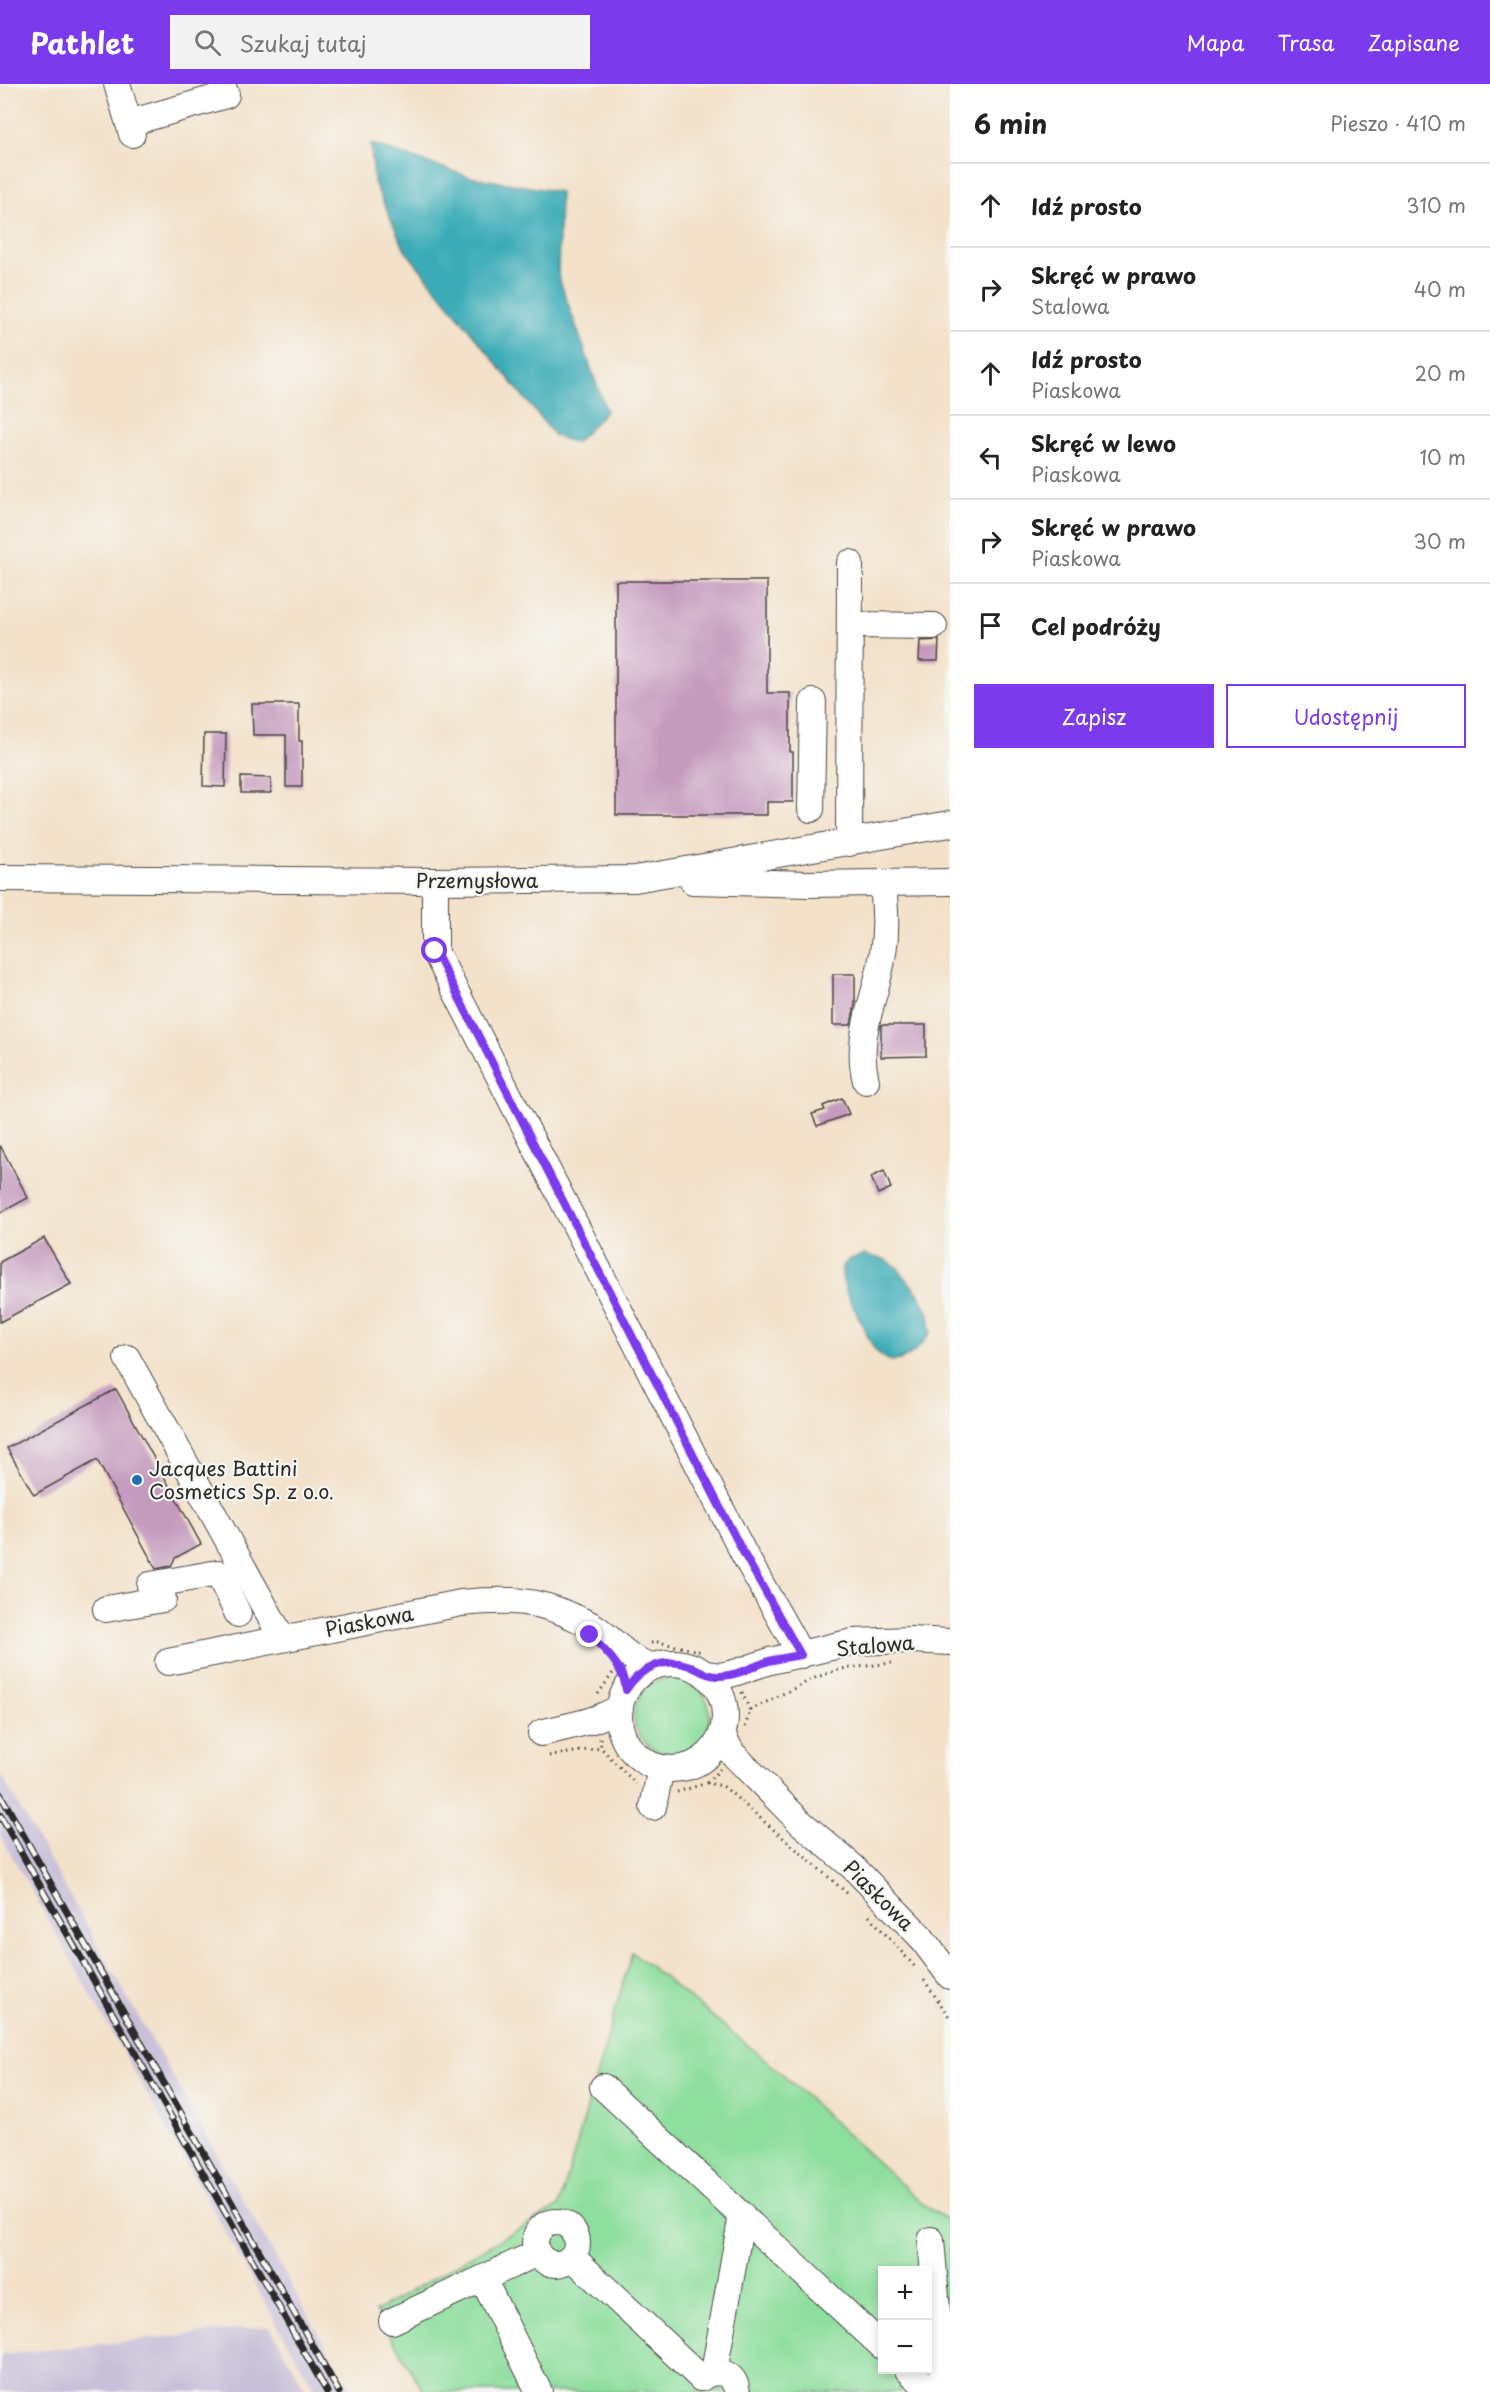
<!DOCTYPE html>
<html lang="pl">
<meta charset="utf-8">
<style>
:root{--surface:#fff;--page:#f2f2f2;--text:#222;--muted:#767676;--line:#e0e0e0;--accent:#7c3aed}
body{margin:0;font-family:"Playpen Sans",sans-serif;background:var(--page);color:var(--text)}
.controls{position:absolute;right:18px;bottom:18px;display:grid;overflow:hidden;border-radius:0px;box-shadow:0 3px 9px #0003}
.controls button{width:54px;height:54px;display:grid;place-items:center;padding:0;border:0;border-bottom:2px solid var(--line);background:var(--surface);color:var(--text);font:30px sans-serif}
.stop{position:absolute;width:18px;height:18px;margin:-14px;border:4px solid #7c3aed;border-radius:50%;background:#fff}
.stop.end{background:#7c3aed;border-color:#fff;box-shadow:0 2px 6px #0008}
.list{margin:0;padding:0;list-style:none}
h2{display:flex;justify-content:space-between;align-items:center;height:78px;margin:0;padding:0 24px;font-size:26px}
h2 small{font-size:20px;font-weight:400;color:var(--muted)}
.list li{display:grid;grid-template-columns:39px 1fr auto;gap:18px;align-items:center;box-sizing:border-box;height:84px;padding:0 24px;border-top:2px solid var(--line)}
.list b{display:block;font-size:22px;white-space:nowrap}
.list p{margin:0;font-size:20px;white-space:nowrap;color:var(--muted)}
.list em{font-size:20px;font-style:normal;color:var(--muted)}
.actions{display:flex;gap:12px;padding:18px 24px}
.actions a{flex:1;padding:14px 0;border:2px solid var(--accent);border-radius:0px;text-align:center;font-size:21px;color:var(--accent)}
.actions .main{background:var(--accent);color:#fff}
.icon{flex:none;width:33px;height:33px;fill:none;stroke:currentColor;stroke-width:2;stroke-linecap:round;stroke-linejoin:round}
.map{position:relative;flex:none;width:950px;height:2308px;overflow:hidden}
header{display:flex;align-items:center;gap:36px;box-sizing:border-box;height:84px;padding:0 30px;background:var(--accent);color:#fff}
header strong{font-size:28px}
nav{display:flex;gap:33px;margin-inline-start:auto;font-size:21px}
.search{width:420px;height:54px;background:var(--page);display:flex;align-items:center;gap:15px;box-sizing:border-box;padding:0 21px;border-radius:0px;color:var(--muted);font-size:22px}
main{display:flex}
aside{flex:1;background:var(--surface)}
.map>svg:first-child{display:block}
.industrial{fill:#c8bfd8}
.green{fill:#8ede9d;stroke:#5c8464;stroke-width:1.5;fill-rule:evenodd}
.water{fill:#3bacb7;stroke:#336c71;stroke-width:1.5}
.building{fill:#c49abd}
.lines{fill:none;stroke-linecap:round;stroke-linejoin:round}
.minor-casing{stroke:#494643;stroke-width:28}
.path{stroke:#494643;stroke-width:3;stroke-dasharray:1.5 4.5;stroke-linecap:butt}
.minor{stroke:#fff;stroke-width:26}
.rail-casing{stroke:#2b2b2b;stroke-width:7}
.rail{stroke:#f6f6f2;stroke-width:4.5;stroke-dasharray:14;stroke-linecap:butt}
.route{stroke:#7c3aed;stroke-width:8}
.poi-dot{fill:#1f6fb2;stroke:#f6f6f2;stroke-width:2}
.labels{text-anchor:middle;dominant-baseline:central;stroke-width:4.5;stroke-linejoin:round;paint-order:stroke}
.street-label{font-size:20px;fill:#2b2b2b;stroke:#f6f6f2}
.poi-label{font-size:20px;fill:#2b2b2b;stroke:#f6f6f2;text-anchor:start}
</style>
<header>
<strong>Pathlet</strong>
<div class="search"><svg class="icon" aria-label="search" viewBox="0 0 24 24"><circle cx="10" cy="10" r="6"/><path d="M15 15l6 6"/></svg>Szukaj tutaj</div>
<nav><a>Mapa</a><a>Trasa</a><a>Zapisane</a></nav>
</header>
<main>
<div class="map">
<svg width="950" height="2308" viewBox="0 0 950 2308">
<rect width="100%" height="100%" fill="#f6f6f2"/>
<filter id="ink" filterUnits="userSpaceOnUse"><feTurbulence type="fractalNoise" baseFrequency=".0167" numOctaves="2"/><feDisplacementMap in="SourceGraphic" scale="12" xChannelSelector="R" yChannelSelector="G"/><feConvolveMatrix kernelMatrix="1 2 1 2 8 2 1 2 1" color-interpolation-filters="sRGB"/></filter>
<filter id="wash" filterUnits="userSpaceOnUse"><feTurbulence type="fractalNoise" baseFrequency=".008" numOctaves="4" result="noise"/><feDisplacementMap in="SourceGraphic" scale="24" xChannelSelector="R" yChannelSelector="G"/><feGaussianBlur stdDeviation="1.35" result="paint"/><feColorMatrix in="noise" values="0 0 0 0 0 0 0 0 0 0 0 0 0 0 0 0 0 1.4 0 .05"/><feComposite in="paint" operator="in"/></filter>
<g filter="url(#wash)">
<rect width="100%" height="100%" fill="#f3e1c9"/>
<g class="industrial">
<path d="M 0,1689 L 352,2308 L 316,2308 L 0,1751 Z"/>
<path d="M 270,2242 L 307,2308 L 0,2308 L 0,2271 Z"/>
</g>
<g class="green">
<circle cx="672" cy="1632" r="38"/>
<path d="M 632,1868 L 765,1975 L 924,2121 L 950,2138 L 950,2308 L 424,2308 L 376,2227 L 559,2122 ZM 882,2186 L 928,2186 L 928,2286 L 882,2286 Z"/>
</g>
<g class="water">
<path d="M 371,60 L 470,93 L 560,108 L 558,191 L 606,327 L 576,359 L 555,352 L 405,166 L 374,98 Z"/>
<path d="M 864,1171 L 884,1175 L 896,1182 L 920,1212 L 929,1230 L 931,1248 C 920,1263 898,1290 878,1269 C 870,1261 865,1246 860,1236 C 852,1219 841,1203 842,1183 L 850,1175 Z"/>
</g>
<g id="blocks">
<g class="building">
<path d="M 616,497 L 767,497 L 767,609 L 790,609 L 790,668 L 793,668 L 793,718 L 767,718 L 767,731 L 616,731 Z"/>
<path d="M 939,556 L 938,577 L 919,577 L 920,557 Z"/>
<path d="M 252,620 L 299,620 L 299,657 L 302,657 L 302,703 L 286,703 L 286,651 L 253,651 Z"/>
<path d="M 204,650 L 226,650 L 225,703 L 203,702 Z"/>
<path d="M 241,693 L 271,694 L 271,709 L 241,709 Z"/>
<path d="M 833,890 L 855,890 L 855,921 L 851,941 L 833,941 Z"/>
<path d="M 881,941 L 926,941 L 926,972 L 881,973 Z"/>
<path d="M 842,1014 L 849,1030 L 817,1042 L 812,1030 L 825,1026 L 823,1022 Z"/>
<path d="M 0,1061 L 28,1114 L 0,1129 Z"/>
<path d="M 884,1087 L 891,1104 L 878,1110 L 871,1093 Z"/>
<path d="M 44,1154 L 71,1200 L 0,1238 L 0,1178 Z"/>
<path d="M 116,1305 L 201,1460 L 175,1474 L 171,1482 L 156,1485 L 97,1376 L 34,1411 L 7,1364 Z"/>
</g>
</g>
</g>
<g filter="url(#ink)">
<use href="#blocks" fill-opacity="0" stroke="#494643" stroke-width="1.5"/>
<g class="lines">
<g class="minor-casing">
<g id="minor">
<path d="M 117,0 L 132,50"/>
<path d="M 129,39 L 226,11 L 222,0"/>
<path d="M 850,541 L 934,542"/>
<path d="M 811,725 L 813,618"/>
<path d="M 849,759 L 850,479"/>
<path d="M 0,794 L 435,797 L 635,795 L 950,740"/>
<path d="M 435,797 L 435,867 L 744,1470 L 801,1571"/>
<path d="M 693,797 L 808,800 L 950,798"/>
<path d="M 866,997 C 854,952 877,913 883,869 C 887,845 885,823 883,799"/>
<path d="M 127,1274 L 282,1554"/>
<path d="M 150,1501 L 218,1489 L 238,1530"/>
<path d="M 106,1525 L 163,1515"/>
<path d="M 168,1578 L 461,1519 C 506,1515 536,1514 578,1535 C 585,1538 593,1541 599,1546 C 616,1559 630,1577 652,1582"/>
<circle cx="672" cy="1632" r="53"/>
<path d="M 705,1590 L 720,1592 L 734,1589 L 770,1577 L 853,1558 L 911,1556 L 950,1558"/>
<path d="M 541,1649 C 567,1642 598,1638 620,1623"/>
<path d="M 722,1650 L 732,1669 L 800,1738 L 854,1784 L 920,1852 L 950,1892"/>
<path d="M 653,1723 L 661,1684"/>
<path d="M 603,2003 L 882,2262"/>
<circle cx="556" cy="2159" r="21"/>
<path d="M 931,2156 L 944,2308"/>
<path d="M 572,2173 L 701,2294"/>
<path d="M 483,2195 L 539,2308"/>
<path d="M 392,2237 L 537,2169"/>
<path d="M 908,2286 L 932,2308"/>
<path d="M 714,2288 L 742,2131"/>
<path d="M 701,2294 C 716,2283 735,2288 737,2308"/>
</g>
</g>
<g class="path">
<path d="M 651,1559 L 658,1558 L 703,1568"/>
<path d="M 742,1608 L 750,1627 L 744,1647"/>
<path d="M 598,1610 L 615,1586"/>
<path d="M 750,1626 L 817,1593 L 841,1585 L 892,1579"/>
<path d="M 600,1654 L 601,1664 L 636,1700"/>
<path d="M 549,1672 L 601,1664"/>
<path d="M 707,1699 L 720,1685"/>
<path d="M 677,1708 L 707,1699 L 723,1702 L 848,1810"/>
<path d="M 869,1832 L 917,1885"/>
<path d="M 924,1896 L 950,1934"/>
</g>
<use href="#minor" class="minor"/>
<g class="rail-casing">
<g id="rail">
<path d="M 0,1710 L 339,2308"/>
<path d="M 0,1731 L 327,2308"/>
</g>
</g>
<use href="#rail" class="rail"/>
</g>
</g>
<g class="lines" filter="url(#ink)">
<path class="route" d="M 435,867 L 744,1470 L 801,1571 C 790,1573 779,1574 769,1577 C 753,1582 737,1592 720,1592 C 708,1593 700,1586 690,1582 C 664,1572 639,1585 626,1606 C 623,1581 606,1568 590,1551"/>
</g>
<circle class="poi-dot" cx="137" cy="1396" r="6"/>
<g class="labels">
<g class="street-label">
<text x="477" y="796">Przemysłowa</text>
<text transform="translate(369 1537) rotate(-11)">Piaskowa</text>
<text transform="translate(875 1561) rotate(-5)">Stalowa</text>
<text transform="translate(879 1811) rotate(45)">Piaskowa</text>
</g>
<g class="poi-label">
<text x="149" y="1384">Jacques Battini<tspan x="149" dy="23">Cosmetics Sp. z o.o.</tspan></text>
</g>
</g>
</svg>
<div class="controls">
<button>+</button>
<button>−</button>
</div>
<div class="stop" style="left:435px;top:867px"></div>
<div class="stop end" style="left:590px;top:1551px"></div>
</div>
<aside>
<h2>6 min<small>Pieszo · 410 m</small></h2>
<ul class="list">
<li><svg class="icon" aria-label="ahead" viewBox="0 0 24 24"><path d="M12 20V5M6 11l6-6 6 6"/></svg><div><b>Idź prosto</b></div><em>310 m</em></li>
<li><svg class="icon" aria-label="right" viewBox="0 0 24 24"><path d="M7 20v-9h11M14 6l5 5-5 5"/></svg><div><b>Skręć w prawo</b><p>Stalowa</p></div><em>40 m</em></li>
<li><svg class="icon" aria-label="ahead" viewBox="0 0 24 24"><path d="M12 20V5M6 11l6-6 6 6"/></svg><div><b>Idź prosto</b><p>Piaskowa</p></div><em>20 m</em></li>
<li><svg class="icon" aria-label="left" viewBox="0 0 24 24"><path d="M17 20v-9H6M10 6l-5 5 5 5"/></svg><div><b>Skręć w lewo</b><p>Piaskowa</p></div><em>10 m</em></li>
<li><svg class="icon" aria-label="right" viewBox="0 0 24 24"><path d="M7 20v-9h11M14 6l5 5-5 5"/></svg><div><b>Skręć w prawo</b><p>Piaskowa</p></div><em>30 m</em></li>
<li><svg class="icon" aria-label="arrive" viewBox="0 0 24 24"><path d="M6 21V4h12l-3 4 3 4H6"/></svg><div><b>Cel podróży</b></div></li>
</ul>
<div class="actions"><a class="main">Zapisz</a><a>Udostępnij</a></div>
</aside>
</main>
